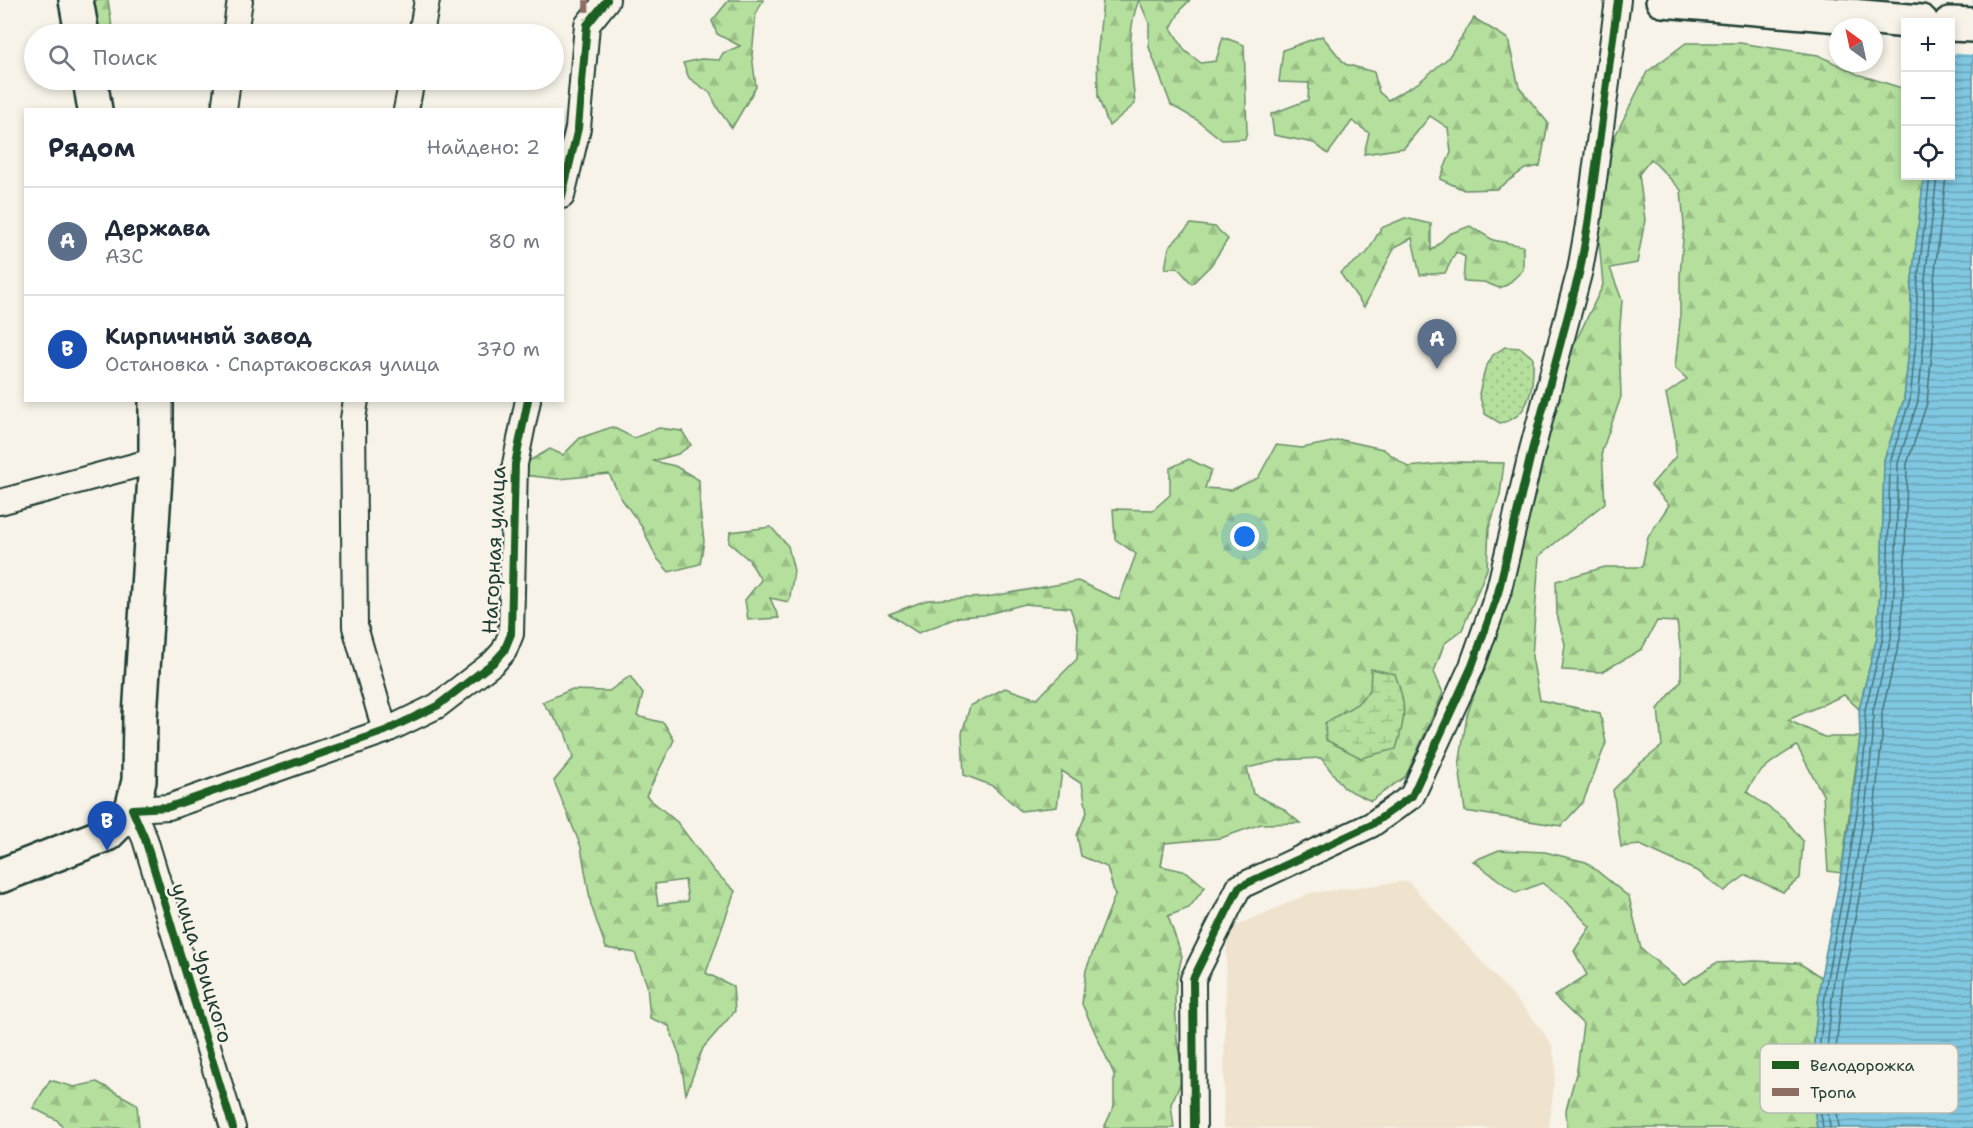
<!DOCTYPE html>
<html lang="ru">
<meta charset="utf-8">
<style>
:root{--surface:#fff;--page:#f2f2f3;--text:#1f2937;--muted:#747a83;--line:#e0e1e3;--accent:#ea580c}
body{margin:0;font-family:"Shantell Sans",sans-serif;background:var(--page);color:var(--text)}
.controls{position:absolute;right:18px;top:18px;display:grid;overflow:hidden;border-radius:0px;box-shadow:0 3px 9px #0003}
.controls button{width:54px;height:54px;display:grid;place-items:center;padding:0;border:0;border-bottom:2px solid var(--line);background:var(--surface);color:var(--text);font:30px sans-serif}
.compass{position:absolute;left:1829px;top:18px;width:54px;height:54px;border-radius:50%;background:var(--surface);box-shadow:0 3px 9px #0003;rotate:327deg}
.you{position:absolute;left:1245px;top:537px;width:21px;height:21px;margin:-15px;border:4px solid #fff;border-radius:50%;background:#1a73e8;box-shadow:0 0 0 9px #1a73e833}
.badge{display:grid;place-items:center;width:39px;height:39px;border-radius:50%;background:var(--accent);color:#fff;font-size:20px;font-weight:700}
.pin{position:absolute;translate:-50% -50px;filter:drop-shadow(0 2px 3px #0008)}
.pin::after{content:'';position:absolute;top:32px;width:21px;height:18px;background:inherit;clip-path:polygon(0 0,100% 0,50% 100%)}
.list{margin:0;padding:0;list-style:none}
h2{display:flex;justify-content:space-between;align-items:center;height:78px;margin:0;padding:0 24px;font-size:26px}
h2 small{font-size:20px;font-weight:400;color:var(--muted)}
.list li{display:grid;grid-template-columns:39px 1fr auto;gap:18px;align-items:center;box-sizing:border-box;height:108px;padding:0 24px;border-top:2px solid var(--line)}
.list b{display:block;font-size:22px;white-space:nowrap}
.list p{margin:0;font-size:20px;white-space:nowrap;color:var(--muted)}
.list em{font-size:20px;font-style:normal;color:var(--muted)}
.icon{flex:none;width:33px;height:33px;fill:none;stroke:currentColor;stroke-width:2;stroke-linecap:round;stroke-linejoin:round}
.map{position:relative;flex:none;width:1973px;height:1128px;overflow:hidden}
.search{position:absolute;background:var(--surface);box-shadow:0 3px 9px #0003;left:24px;top:24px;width:540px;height:66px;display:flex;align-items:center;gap:15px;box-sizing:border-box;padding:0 21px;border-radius:33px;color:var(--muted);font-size:22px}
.panel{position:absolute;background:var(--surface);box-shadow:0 3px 9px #0003;left:24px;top:108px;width:540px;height:294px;border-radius:0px}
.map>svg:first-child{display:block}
.built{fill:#f0e3ce}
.grass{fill:url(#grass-dots);stroke:#6a8e68;stroke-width:1.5}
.forest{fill:url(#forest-firs);stroke:#6a8e68;stroke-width:1.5;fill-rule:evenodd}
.wetland{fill:url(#wetland-marsh);stroke:#6a8e68;stroke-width:1.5}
.water{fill:url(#water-rules);stroke:#59909c;stroke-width:1.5}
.pier{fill:#f7f3e8}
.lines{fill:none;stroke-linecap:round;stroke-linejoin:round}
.shore{stroke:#467479;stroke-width:1.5}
.street-casing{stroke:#1f3d34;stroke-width:28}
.secondary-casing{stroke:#1f3d34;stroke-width:38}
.primary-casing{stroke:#1f3d34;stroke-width:38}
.street{stroke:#f7f3e8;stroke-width:24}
.secondary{stroke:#f7f3e8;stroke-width:33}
.primary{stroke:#f7f3e8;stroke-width:33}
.quiet{stroke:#8d6e63;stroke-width:6;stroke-dasharray:12 6;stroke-linecap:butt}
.cycleway-casing{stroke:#f7f3e8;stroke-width:11}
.cycleway{stroke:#1b5e20;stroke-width:8}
.labels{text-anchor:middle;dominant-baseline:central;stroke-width:5;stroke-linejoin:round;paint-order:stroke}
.street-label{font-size:21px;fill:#1f3d34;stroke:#f7f3e8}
.key{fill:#f7f3e8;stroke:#b6bcb2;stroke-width:1.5}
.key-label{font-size:16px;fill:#1f3d34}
</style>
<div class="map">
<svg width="1973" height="1128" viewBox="0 0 1973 1128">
<defs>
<pattern id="grass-dots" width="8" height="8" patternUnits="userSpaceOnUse" patternTransform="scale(1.5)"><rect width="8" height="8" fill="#b4df9d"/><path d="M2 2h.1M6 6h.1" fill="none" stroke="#9ac088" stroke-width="1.8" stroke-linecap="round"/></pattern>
<pattern id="forest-firs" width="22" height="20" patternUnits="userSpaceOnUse" patternTransform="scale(1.5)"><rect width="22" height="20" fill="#b4df9d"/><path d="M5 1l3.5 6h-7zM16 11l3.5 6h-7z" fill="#9ac088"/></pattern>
<pattern id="wetland-marsh" width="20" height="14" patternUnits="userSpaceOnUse" patternTransform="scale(1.5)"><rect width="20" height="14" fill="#b4df9d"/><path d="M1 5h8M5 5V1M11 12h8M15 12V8" fill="none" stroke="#9ac088"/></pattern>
<pattern id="water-rules" width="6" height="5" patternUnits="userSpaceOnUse" patternTransform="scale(1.5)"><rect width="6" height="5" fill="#80c7e1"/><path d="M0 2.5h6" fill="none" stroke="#68a3b7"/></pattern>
</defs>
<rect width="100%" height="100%" fill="#f7f3e8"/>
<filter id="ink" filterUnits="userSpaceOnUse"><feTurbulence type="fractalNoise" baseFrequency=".0167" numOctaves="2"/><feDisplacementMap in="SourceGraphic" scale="12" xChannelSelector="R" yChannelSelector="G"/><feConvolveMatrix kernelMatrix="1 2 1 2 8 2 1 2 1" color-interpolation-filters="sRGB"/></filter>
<g filter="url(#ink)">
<path class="built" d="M 1408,881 L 1532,1017 L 1552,1045 L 1556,1068 L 1549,1128 L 1223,1128 L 1227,930 L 1310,893 Z"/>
<path class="grass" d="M 1505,347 L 1521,348 L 1533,358 C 1534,385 1531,418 1500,423 L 1485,414 L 1479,394 L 1485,369 L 1493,355 Z"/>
<g class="forest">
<path d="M 91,0 L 108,0 L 113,34 L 96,34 Z"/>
<path d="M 729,0 L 763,0 L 756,14 L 752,55 L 756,87 L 732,128 L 718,109 L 710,93 L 689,78 L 683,63 L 701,59 L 719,60 L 723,53 L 740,46 L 717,34 L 712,21 Z"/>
<path d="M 1103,0 L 1190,0 L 1182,8 L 1171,28 L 1185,51 L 1201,63 L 1216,61 L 1223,37 L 1244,45 L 1247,131 L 1245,139 L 1222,140 L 1197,120 L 1171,105 L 1149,47 L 1149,23 L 1139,0 C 1125,33 1132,69 1135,104 L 1109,126 L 1098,97 L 1097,58 Z"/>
<path d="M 1474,18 L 1508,39 L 1519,87 L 1548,123 L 1540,166 L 1525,169 L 1497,189 L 1464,190 L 1440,179 L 1451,152 L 1448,128 L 1430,116 L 1404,148 L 1364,154 L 1369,133 L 1352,121 L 1328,154 L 1314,143 L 1274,135 L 1271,114 L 1308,100 L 1309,83 L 1279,82 L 1283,50 L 1322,36 L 1345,64 L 1374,72 L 1379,92 L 1388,100 L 1418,83 L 1448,58 Z"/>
<path d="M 1686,43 L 1740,43 L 1818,55 L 1857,74 L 1905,89 L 1906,176 L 1924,176 L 1911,288 L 1910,340 L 1904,399 L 1884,460 L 1882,559 L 1877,637 L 1859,709 L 1844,695 L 1788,720 L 1824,737 L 1860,737 L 1841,873 L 1828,871 L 1823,795 L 1797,746 C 1777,758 1756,770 1747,792 L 1786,820 L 1803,841 L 1800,878 L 1783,892 L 1746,875 L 1724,891 L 1699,872 L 1640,845 L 1621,847 L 1613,790 L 1638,765 L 1662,746 L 1658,709 L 1681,681 L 1681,654 L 1677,622 L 1657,621 L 1642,649 L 1602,672 L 1562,670 L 1565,644 L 1557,615 L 1556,581 L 1605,567 L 1642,567 L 1648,537 L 1669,505 L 1651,485 L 1676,456 L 1675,435 L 1666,394 L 1687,379 L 1675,368 L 1680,321 L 1680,276 L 1684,226 L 1681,190 L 1651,159 L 1639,174 L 1645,220 L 1637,263 L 1610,268 L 1622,300 L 1619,339 L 1621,397 L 1602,451 L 1605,503 L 1539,556 L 1532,657 L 1540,700 L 1600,713 L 1606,743 L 1583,802 L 1561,826 L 1465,811 L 1459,766 L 1467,715 L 1502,615 L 1572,349 L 1603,285 L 1598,229 L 1602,183 L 1616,134 L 1647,72 Z"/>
<path d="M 1405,218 L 1431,224 L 1431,251 L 1449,234 L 1470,226 L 1493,240 L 1523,246 L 1523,270 L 1507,285 L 1499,288 L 1484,282 L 1463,281 L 1465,257 L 1456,252 L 1445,273 L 1420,275 L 1412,238 L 1395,247 L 1364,307 L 1340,273 L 1367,253 L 1381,228 Z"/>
<path d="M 1191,224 L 1215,227 L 1228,239 L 1211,265 L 1192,284 L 1177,267 L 1165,269 L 1169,247 Z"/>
<path d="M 612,427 L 634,438 L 659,428 L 682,431 L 691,445 L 678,454 L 653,461 L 675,466 L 699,480 L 700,509 L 704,541 L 700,564 L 669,572 L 656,557 L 642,527 L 621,498 L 609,474 L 559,479 L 523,475 L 527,462 L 550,449 L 563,455 L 580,438 Z"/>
<path d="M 1342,440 L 1383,449 L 1408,467 L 1459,462 L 1504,463 L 1500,495 L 1489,528 L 1487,569 L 1462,630 L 1444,644 L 1434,672 L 1443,693 L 1406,776 L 1371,801 L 1344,788 L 1321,758 L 1281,760 L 1247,768 L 1253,794 L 1282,808 L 1300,823 L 1261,824 L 1221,838 L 1165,843 L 1161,866 L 1187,872 L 1205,887 L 1189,908 L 1168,916 L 1182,956 L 1176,982 L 1175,999 L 1177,1039 L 1183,1078 L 1171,1104 L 1174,1128 L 1104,1128 L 1114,1106 L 1114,1074 L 1082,1004 L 1086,970 L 1115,895 L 1107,867 L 1081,856 L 1077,835 L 1087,812 L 1082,784 L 1062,771 L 1057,807 L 1021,811 L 993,786 L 964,775 L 962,733 L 970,706 L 1005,688 L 1037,699 L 1077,659 L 1078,630 L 1070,608 L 1025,604 L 984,615 L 959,617 L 918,633 L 889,614 L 927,600 L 987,597 L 1078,581 L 1119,600 L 1136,554 L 1115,539 L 1113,509 L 1153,510 L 1170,495 L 1170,468 L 1189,459 L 1211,470 L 1205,488 L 1231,490 L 1258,478 L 1276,445 L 1302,448 Z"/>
<path d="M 771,527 L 788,546 L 794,571 L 789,602 L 770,598 L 779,618 L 748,620 L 745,600 L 761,580 L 749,560 L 729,543 L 730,532 Z"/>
<path d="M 630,676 L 643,694 L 637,716 L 664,723 L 674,740 L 646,796 L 677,822 L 714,871 L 735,891 L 706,973 L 733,986 L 735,1011 L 703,1048 L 686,1094 L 680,1057 L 669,1026 L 650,1018 L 647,985 L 635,953 L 606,948 L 591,905 L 581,847 L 554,781 L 573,758 L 565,732 L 542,702 L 570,690 L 609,691 ZM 685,880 L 688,901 L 658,905 L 655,884 Z"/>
<path d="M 1499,850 L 1545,852 L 1586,862 L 1629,897 L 1641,949 L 1684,984 L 1716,963 L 1755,961 L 1799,963 L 1821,977 L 1810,1079 L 1817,1128 L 1567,1128 L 1566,1110 L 1577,1070 L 1583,1024 L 1554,996 L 1587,975 L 1574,951 L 1590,927 L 1567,902 L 1542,883 L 1516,893 L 1473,861 Z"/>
<path d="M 50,1080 L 74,1087 L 97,1082 L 137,1104 L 139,1128 L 63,1128 L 57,1120 L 33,1108 Z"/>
</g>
<path class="wetland" d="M 1371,669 L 1395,674 C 1407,706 1406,716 1396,749 L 1361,758 L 1326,740 L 1325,723 L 1357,704 L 1370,690 Z"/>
<path class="water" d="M 1973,0 L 1973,1128 L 1817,1128 L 1810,1079 L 1821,977 L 1841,873 L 1853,799 L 1860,737 L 1859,709 L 1877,637 L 1882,559 L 1884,460 L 1904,399 L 1910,340 L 1911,288 L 1924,176 L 1950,176 L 1951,32 Z"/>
<path class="pier" d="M 1959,0 L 1973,0 L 1973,55 L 1950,53 L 1950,23 Z"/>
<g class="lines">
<g class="shore">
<path d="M 1823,1128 L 1816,1079 L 1827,978 L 1847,874 L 1859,800 L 1866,737 L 1865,710 L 1883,637 L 1888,559 L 1890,462 L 1910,400 L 1916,340 L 1917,288 L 1930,176"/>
<path d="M 1830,1128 L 1824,1079 L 1834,979 L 1854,876 L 1866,801 L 1873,737 L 1873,711 L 1891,638 L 1896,560 L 1898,463 L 1918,401 L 1924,341 L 1924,288 L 1937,176"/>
<path d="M 1839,1128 L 1833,1079 L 1843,980 L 1863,877 L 1875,802 L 1882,738 L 1882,712 L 1900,639 L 1905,560 L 1907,464 L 1927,403 L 1933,341 L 1933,289 L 1946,176"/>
</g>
<g class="street-casing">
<g id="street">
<path d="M 235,34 L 240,0"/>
<path d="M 421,34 L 427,0"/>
<path d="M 224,110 L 228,80"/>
<path d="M 406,110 L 412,80"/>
<path d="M 562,196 L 578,128 L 587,25 L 607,0"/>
<path d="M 356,400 L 353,419 L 355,627 L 385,731"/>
<path d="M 0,502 L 156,460"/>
<path d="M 233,1128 L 145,839 L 132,809 L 169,807 L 385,731 L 437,706 L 494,662 L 504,651 L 511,634 L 515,464 L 528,400"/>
<path d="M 1194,1128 L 1193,979 L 1239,887 L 1371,825 L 1412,796 L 1472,666 L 1498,593 L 1532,450 L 1580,270 L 1588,225 L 1618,0"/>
</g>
</g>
<g class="secondary-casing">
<g id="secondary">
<path d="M 76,0 L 82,34"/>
<path d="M 90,80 L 95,110"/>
<path d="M 0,876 L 107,834 L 132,809 L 139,781 L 140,717 L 156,460 L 156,400"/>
</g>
</g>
<g class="primary-casing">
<g id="primary">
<path d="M 1663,0 L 1921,22"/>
<path d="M 1950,24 L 1973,25"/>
</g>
</g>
<use href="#street" class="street"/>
<use href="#secondary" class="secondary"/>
<use href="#primary" class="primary"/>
<path class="quiet" d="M 586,0 L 587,25"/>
<g class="cycleway-casing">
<g id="cycleway">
<path d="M 562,196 L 578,128 L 587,25 L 607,0"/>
<path d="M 233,1128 L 145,839 L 132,809 L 169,807 L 385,731 L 437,706 L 494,662 L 504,651 L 511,634 L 515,464 L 528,400"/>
<path d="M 1194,1128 L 1193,979 L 1239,887 L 1371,825 L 1412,796 L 1472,666 L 1498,593 L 1532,450 L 1580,270 L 1588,225 L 1618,0"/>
</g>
</g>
<use href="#cycleway" class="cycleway"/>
</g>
</g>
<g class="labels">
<g class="street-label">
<text transform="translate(494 550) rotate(-87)">Нагорная улица</text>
<text transform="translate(202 963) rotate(73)">улица Урицкого</text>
</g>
</g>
<rect x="1760" y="1044" width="198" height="69" rx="9" class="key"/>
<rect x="1772" y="1061" width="27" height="8" fill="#1b5e20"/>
<rect x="1772" y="1088" width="27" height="8" fill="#8d6e63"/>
<g class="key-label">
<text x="1810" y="1071">Велодорожка</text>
<text x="1810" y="1098">Тропа</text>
</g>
</svg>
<div class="controls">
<button>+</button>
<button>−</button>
<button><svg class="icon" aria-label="locate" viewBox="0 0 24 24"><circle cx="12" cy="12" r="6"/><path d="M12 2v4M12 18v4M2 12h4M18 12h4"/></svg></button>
</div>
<svg class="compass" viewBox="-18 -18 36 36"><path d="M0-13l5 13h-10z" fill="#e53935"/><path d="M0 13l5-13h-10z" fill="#747a83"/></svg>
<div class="you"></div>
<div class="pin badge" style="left:1437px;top:369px;background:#5c6f8a">A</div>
<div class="pin badge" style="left:107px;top:851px;background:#1a4fb4">B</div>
<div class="search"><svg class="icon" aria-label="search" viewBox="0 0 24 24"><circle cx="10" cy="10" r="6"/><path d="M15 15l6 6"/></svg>Поиск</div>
<section class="panel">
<h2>Рядом<small>Найдено: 2</small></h2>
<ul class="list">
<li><span class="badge" style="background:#5c6f8a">A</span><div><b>Держава</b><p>АЗС</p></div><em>80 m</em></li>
<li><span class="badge" style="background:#1a4fb4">B</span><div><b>Кирпичный завод</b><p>Остановка · Спартаковская улица</p></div><em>370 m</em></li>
</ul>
</section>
</div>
